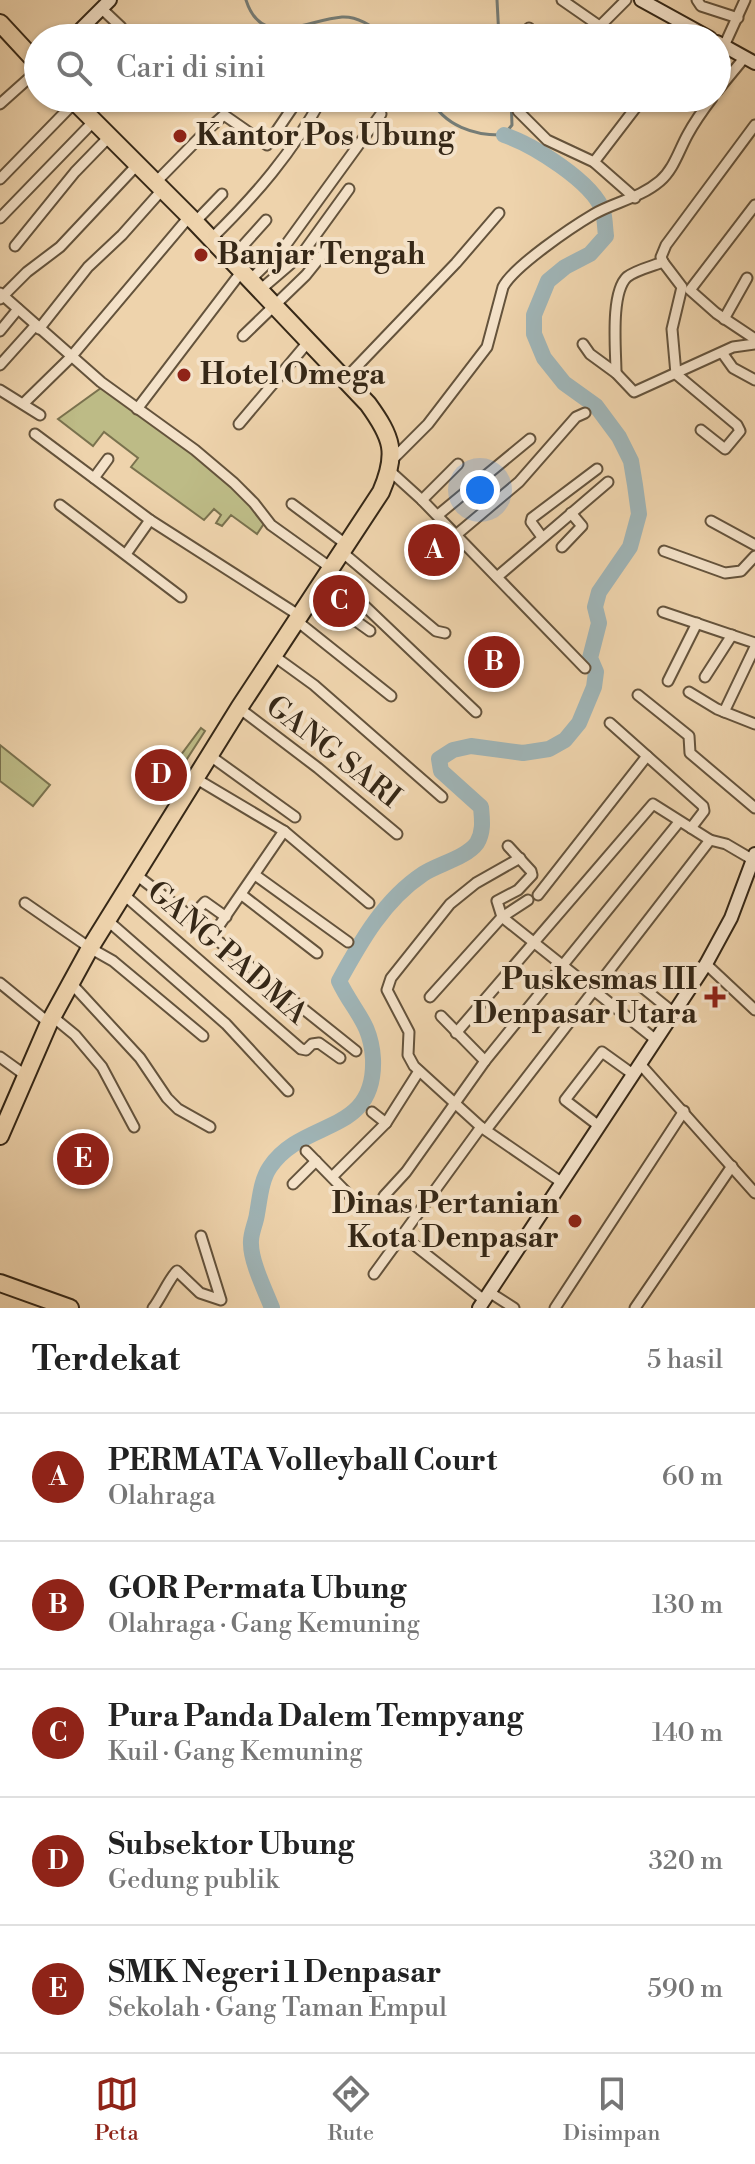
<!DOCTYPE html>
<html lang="id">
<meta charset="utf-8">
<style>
:root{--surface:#fff;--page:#f6f6f6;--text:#222;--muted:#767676;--line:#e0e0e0;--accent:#8f2418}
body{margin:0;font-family:"Libre Bodoni",serif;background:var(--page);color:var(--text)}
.you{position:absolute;left:480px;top:490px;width:28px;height:28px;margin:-20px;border:6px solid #fff;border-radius:50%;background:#1a73e8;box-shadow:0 0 0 12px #1a73e833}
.badge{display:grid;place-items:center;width:52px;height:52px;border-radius:50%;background:var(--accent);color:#fff;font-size:26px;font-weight:700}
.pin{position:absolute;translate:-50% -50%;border:4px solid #fff;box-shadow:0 2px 8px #0006}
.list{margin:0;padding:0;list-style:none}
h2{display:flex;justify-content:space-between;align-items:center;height:104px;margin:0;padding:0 32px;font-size:34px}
h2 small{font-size:26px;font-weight:400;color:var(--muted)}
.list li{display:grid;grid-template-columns:52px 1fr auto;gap:24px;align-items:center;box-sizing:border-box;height:128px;padding:0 32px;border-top:2px solid var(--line)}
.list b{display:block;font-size:30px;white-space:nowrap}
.list p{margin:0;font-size:26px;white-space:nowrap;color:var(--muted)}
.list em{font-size:26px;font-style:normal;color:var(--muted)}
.icon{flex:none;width:44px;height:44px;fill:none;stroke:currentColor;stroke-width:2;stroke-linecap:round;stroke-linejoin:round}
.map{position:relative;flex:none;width:755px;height:1308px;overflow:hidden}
.search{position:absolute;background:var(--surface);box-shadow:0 2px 6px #0004;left:24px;right:24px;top:24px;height:88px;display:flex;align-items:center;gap:20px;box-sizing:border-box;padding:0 28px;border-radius:44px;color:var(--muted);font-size:30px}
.sheet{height:744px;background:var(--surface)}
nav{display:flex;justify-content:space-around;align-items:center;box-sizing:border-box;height:112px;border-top:2px solid var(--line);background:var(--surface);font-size:22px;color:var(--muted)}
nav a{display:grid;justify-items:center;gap:4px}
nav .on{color:var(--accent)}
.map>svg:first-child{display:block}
.green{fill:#bdbb86;stroke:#7a724e;stroke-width:2}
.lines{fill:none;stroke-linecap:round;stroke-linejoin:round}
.stream{stroke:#757c76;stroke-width:3}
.river{stroke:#9fb4b6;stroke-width:16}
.street-casing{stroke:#64533c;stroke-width:13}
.secondary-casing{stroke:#362817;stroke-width:16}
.highway-casing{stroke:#362817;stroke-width:20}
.street{stroke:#f4e2c9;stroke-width:9}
.secondary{stroke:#f4e2c9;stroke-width:12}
.highway{stroke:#eed3ac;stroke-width:16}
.poi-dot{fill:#8f2418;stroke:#f4e2c9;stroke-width:3}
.labels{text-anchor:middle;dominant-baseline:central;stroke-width:8;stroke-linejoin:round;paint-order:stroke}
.poi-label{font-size:30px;font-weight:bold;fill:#362817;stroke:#f4e2c9;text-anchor:start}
.street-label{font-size:30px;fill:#362817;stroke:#f4e2c9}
</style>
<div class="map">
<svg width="755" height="1308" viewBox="0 0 755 1308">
<rect width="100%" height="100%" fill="#eed3ac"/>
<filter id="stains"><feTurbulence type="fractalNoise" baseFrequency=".0025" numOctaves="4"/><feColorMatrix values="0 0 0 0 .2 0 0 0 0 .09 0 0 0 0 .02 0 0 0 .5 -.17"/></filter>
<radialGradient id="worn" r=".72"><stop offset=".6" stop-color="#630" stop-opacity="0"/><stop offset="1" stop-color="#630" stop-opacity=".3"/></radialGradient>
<g class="green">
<path d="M 101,388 L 194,453 L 232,484 L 265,522 L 257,534 L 231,515 L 222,526 L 216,523 L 221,515 L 214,509 L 204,520 L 131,467 L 138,458 L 104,432 L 93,446 L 58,419 Z"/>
<path d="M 438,526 L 457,545 L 430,573 L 411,554 Z"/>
<path d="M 201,728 L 205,731 L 176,776 L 169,771 Z"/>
<path d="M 0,745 L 50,785 L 33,806 L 0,781 Z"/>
</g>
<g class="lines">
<g class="stream">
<path d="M 246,0 C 262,50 306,20 342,17 C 359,16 374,27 386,38"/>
<path d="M 497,0 L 499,38"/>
<path d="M 430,98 C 444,126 475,136 504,135 L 512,125 L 511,98"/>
</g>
<path class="river" d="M 272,1308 C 265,1290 251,1262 251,1244 C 250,1234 256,1223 257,1214 C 260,1198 261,1180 270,1167 C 303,1118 376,1136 373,1059 C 371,1022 353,1011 339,981 C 361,941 384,900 423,874 C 438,864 466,858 477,843 C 484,831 482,819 481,807 L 441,771 L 439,759 L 453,750 L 471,746 L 523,753 L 549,749 L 565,740 L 579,723 L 594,687 L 596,672 L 590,658 L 599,623 L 595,607 L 599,592 L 630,547 L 639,514 L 635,485 L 631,461 L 619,437 L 596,406 L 564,383 L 544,358 L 534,334 L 534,315 L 548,281 L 565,267 L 590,254 L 606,236 C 605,228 605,219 603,211 C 593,182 532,144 504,135"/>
<g class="street-casing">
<g id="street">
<path d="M 562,0 L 598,25"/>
<path d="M 697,0 L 701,6 L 738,18"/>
<path d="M 102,9 L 121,27"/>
<path d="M 525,38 L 529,28"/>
<path d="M 588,38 L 626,0"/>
<path d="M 684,38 L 691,27"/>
<path d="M 724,46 L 745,0"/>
<path d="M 717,91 L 745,57"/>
<path d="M 0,104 L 38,70"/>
<path d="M 518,111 L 547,140 L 594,162 L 635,198"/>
<path d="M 594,162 L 643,98"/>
<path d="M 0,179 L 75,102"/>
<path d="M 155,183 L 205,132 L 224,115 L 267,145 L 299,98"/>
<path d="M 755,205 L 690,290 L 716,313 L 755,339"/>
<path d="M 0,218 L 94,121"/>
<path d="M 195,222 L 222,194"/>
<path d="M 211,239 C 255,196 293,152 322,98"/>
<path d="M 15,246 L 75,172 L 109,137"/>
<path d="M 231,259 L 266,220"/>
<path d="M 663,262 L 682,287 L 672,329 L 676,374 L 737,425 L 740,431 L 725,449 L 701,430"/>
<path d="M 663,262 L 661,257 L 666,245 L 755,125"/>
<path d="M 250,280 L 285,246 L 381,114"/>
<path d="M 260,290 L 302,254 L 349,189"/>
<path d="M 0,293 L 101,382 L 195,450 L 234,483 L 254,503 L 271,525 L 331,568"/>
<path d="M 0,299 L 27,272 L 60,247 L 137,165"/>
<path d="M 724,319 L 747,278"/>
<path d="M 39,329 L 88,267 L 122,235 L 162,190"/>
<path d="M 0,331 L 18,309"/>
<path d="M 243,336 L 306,275 L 330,245"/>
<path d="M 583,344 L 590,354 L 616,373 L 634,392 L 733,347 L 755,344"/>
<path d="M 723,354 L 733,368 L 755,380"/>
<path d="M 0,365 L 35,326"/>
<path d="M 616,373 C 616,351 610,293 627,277 C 636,270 653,266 663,262"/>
<path d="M 345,379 L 456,263 L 499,213"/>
<path d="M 0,390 L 40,415"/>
<path d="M 24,403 L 71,357 L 189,217"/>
<path d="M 137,409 L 242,271"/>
<path d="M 239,424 L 309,341"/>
<path d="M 35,434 L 150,520 L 300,616"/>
<path d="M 392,460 L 428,424 L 487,347 L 503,287 C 514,266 572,227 594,214 C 615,202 640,198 660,181 C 674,169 679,150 688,134 C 695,121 703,110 712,98"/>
<path d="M 390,471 L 422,500 L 585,668"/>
<path d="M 94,478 L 108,459"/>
<path d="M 422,500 L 458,464"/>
<path d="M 292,504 L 347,545"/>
<path d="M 60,505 L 181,597"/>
<path d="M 438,515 L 530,439"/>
<path d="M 711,521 L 755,545"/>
<path d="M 456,535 L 519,482 L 576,417 L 585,413"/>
<path d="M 542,537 L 531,522 L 532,518 L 597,469"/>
<path d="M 562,547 L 582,526 L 571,513"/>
<path d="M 664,551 L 725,573 L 741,571 L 755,556"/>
<path d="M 342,552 L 436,631 L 445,633"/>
<path d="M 126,554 L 150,520"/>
<path d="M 329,572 L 476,712"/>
<path d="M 497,577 L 608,482"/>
<path d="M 312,598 L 345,621 L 356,621 L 370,631"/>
<path d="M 663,612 L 755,643"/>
<path d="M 297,621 L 391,696"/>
<path d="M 274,656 L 314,685 L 442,797"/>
<path d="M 705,677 L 732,635"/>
<path d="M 668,681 L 697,623"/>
<path d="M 689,692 L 717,709 L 755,724"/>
<path d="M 638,695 L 689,736 L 690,753 L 755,808"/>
<path d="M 239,708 L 318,768 L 397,834"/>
<path d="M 724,712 L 755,647"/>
<path d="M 610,723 L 703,806 L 704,811 L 691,828"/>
<path d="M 209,755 L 295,817"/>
<path d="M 195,778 L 284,831 L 369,903"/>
<path d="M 284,831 L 212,936 L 356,1051"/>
<path d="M 520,858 L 476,883 L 450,904 L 391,978 L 387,990 L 409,1032 L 408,1055 L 414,1066 L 481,1127 L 561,1182"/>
<path d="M 135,874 L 191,917 L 205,902 L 226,917"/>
<path d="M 255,875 L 348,942"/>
<path d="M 123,894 L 301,1049 L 306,1050 L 312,1044 L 319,1043 L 340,1058"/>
<path d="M 242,895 L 317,953"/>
<path d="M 538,895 L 647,756"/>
<path d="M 528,900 L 502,917 L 656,1040"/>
<path d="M 25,903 L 90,948 L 113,961 L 203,1036"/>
<path d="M 107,920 L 226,1024 L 288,1091"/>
<path d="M 706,964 L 755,1010"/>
<path d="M 632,979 L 674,1013"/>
<path d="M 70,982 L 140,1058 L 167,1098 L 178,1109 L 210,1127"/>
<path d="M 0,983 L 49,1023"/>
<path d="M 430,997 L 502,917 L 497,901 L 518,890 L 532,875 L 531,871 L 508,846"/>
<path d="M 441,1016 L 485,1061"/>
<path d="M 53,1017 L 75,1035 L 102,1067 L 134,1127"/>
<path d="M 456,1033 L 653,804 L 710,840 L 726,844 L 755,861"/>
<path d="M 0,1057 L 25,1075"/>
<path d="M 641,1065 L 755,1193"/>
<path d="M 372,1112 L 386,1123"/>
<path d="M 599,1126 L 565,1100 L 602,1052 L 634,1075"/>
<path d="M 486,1130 L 710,840"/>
<path d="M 306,1151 L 354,1200"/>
<path d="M 332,1177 L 386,1123 L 419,1071"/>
<path d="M 293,1184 L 316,1161"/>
<path d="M 384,1196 L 406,1172 L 485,1061 L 679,822"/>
<path d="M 403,1236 L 484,1300"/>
<path d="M 374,1274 L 481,1127"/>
<path d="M 489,1292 L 514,1308"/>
<path d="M 153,1308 C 161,1298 170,1277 177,1271 L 200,1293 L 221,1300 L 201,1236"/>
<path d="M 555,1308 L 684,1111"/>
<path d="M 635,1308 L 732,1166"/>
</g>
</g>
<g class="secondary-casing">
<g id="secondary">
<path d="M 641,0 L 710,38"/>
<path d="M 72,38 L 110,0"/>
<path d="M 717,42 L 755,63"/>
<path d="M 479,1308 L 706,964 L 731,918 L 755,854"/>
</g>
</g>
<g class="highway-casing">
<g id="highway">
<path d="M 0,23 L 38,64"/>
<path d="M 0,1136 L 49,1023 L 90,948 L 239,708 L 381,492 C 398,453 392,437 368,404 L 195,222 L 71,98"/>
<path d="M 0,1283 L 70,1308"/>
</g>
</g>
<use href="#street" class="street"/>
<use href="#secondary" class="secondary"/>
<use href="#highway" class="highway"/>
</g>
<g class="poi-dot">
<circle cx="180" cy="136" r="8"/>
<circle cx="201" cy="255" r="8"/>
<circle cx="184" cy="375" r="8"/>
<path d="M711 985h8v8h8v8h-8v8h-8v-8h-8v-8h8z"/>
<circle cx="575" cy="1221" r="8"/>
</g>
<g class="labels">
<g class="poi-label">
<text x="196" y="136">Kantor Pos Ubung</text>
<text x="217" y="255">Banjar Tengah</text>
<text x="200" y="375">Hotel Omega</text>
<text x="697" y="980" text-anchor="end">Puskesmas III<tspan x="697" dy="34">Denpasar Utara</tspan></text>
<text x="559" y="1204" text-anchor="end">Dinas Pertanian<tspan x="559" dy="34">Kota Denpasar</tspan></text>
</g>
<g class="street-label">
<text transform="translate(333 752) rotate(38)">GANG SARI</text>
<text transform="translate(227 953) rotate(41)">GANG PADMA</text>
</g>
</g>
<rect width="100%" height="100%" filter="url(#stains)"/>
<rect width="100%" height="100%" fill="url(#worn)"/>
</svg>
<div class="you"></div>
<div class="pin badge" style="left:434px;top:550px">A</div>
<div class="pin badge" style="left:494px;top:662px">B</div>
<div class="pin badge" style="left:339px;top:601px">C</div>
<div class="pin badge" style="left:161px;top:775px">D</div>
<div class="pin badge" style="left:83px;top:1159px">E</div>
<div class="search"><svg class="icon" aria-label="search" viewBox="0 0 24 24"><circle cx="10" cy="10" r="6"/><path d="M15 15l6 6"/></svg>Cari di sini</div>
</div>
<section class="sheet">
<h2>Terdekat<small>5 hasil</small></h2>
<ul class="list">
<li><span class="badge">A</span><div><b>PERMATA Volleyball Court</b><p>Olahraga</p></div><em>60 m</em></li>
<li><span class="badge">B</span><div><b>GOR Permata Ubung</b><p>Olahraga · Gang Kemuning</p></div><em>130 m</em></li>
<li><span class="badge">C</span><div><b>Pura Panda Dalem Tempyang</b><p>Kuil · Gang Kemuning</p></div><em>140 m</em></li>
<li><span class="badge">D</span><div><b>Subsektor Ubung</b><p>Gedung publik</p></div><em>320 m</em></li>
<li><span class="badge">E</span><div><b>SMK Negeri 1 Denpasar</b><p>Sekolah · Gang Taman Empul</p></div><em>590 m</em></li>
</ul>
</section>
<nav>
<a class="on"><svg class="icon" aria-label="map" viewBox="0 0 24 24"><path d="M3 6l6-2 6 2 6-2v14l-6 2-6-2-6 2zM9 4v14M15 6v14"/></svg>Peta</a>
<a><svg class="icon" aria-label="directions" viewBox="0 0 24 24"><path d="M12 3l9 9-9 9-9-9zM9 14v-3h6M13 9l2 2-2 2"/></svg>Rute</a>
<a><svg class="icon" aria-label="saved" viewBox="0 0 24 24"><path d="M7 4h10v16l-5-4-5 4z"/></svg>Disimpan</a>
</nav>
